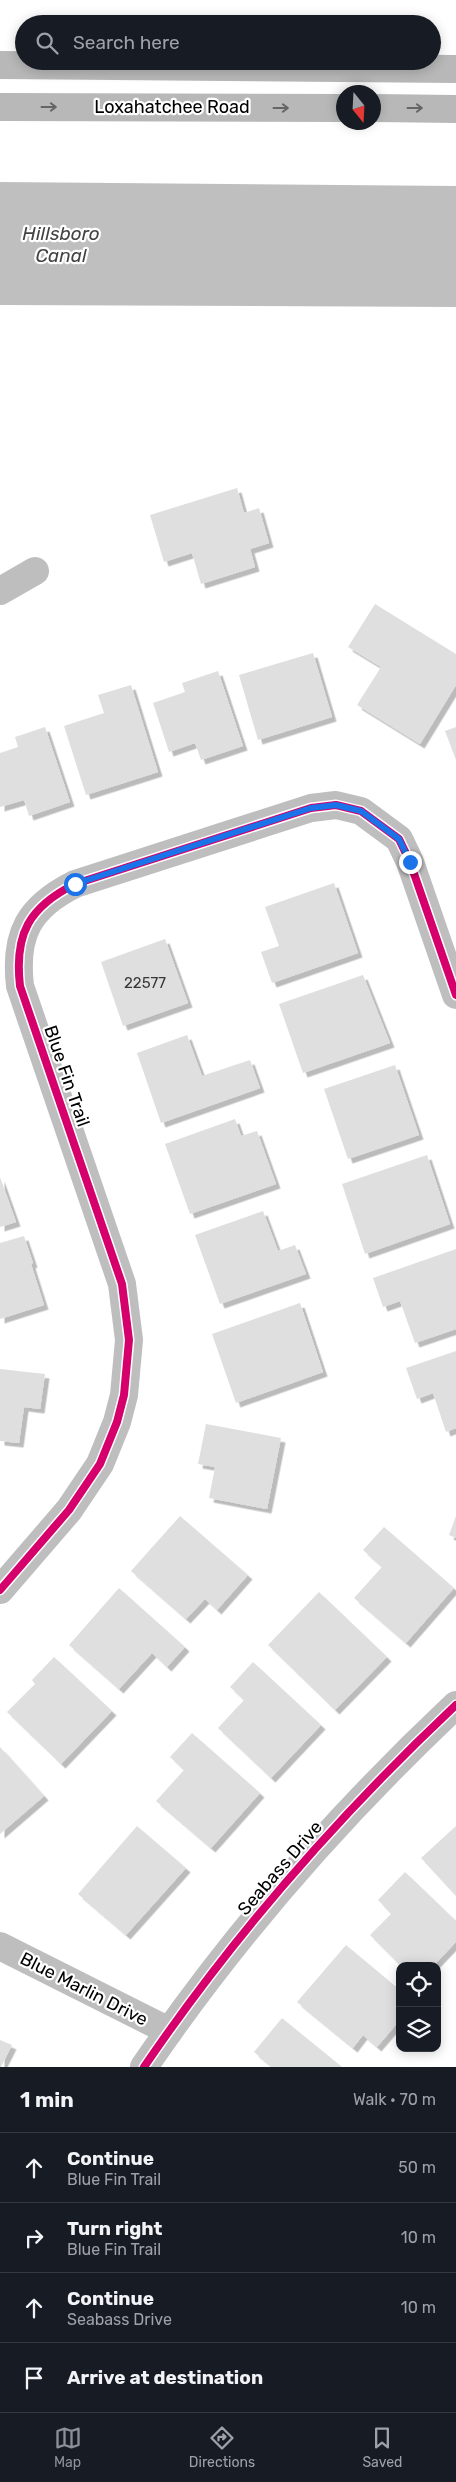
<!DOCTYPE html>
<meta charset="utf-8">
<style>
:root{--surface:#171b24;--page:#242831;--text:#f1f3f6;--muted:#9ea1a6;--line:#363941;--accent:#8c9099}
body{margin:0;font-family:Rubik,sans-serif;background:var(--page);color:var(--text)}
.controls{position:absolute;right:15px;bottom:15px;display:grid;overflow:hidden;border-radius:10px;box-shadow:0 2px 12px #0003}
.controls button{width:45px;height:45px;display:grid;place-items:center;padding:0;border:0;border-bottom:1px solid var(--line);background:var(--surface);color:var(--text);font:25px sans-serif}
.compass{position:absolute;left:336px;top:85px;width:45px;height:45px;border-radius:50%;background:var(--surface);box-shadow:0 2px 12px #0003;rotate:162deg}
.stop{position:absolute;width:15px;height:15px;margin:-11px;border:4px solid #1a73e8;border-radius:50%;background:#fff}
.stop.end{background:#1a73e8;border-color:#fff;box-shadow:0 1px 5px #0008}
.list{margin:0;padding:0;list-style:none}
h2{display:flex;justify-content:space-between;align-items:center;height:65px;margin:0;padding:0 20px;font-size:21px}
h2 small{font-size:16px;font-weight:400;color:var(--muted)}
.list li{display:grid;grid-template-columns:32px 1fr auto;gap:15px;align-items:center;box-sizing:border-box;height:70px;padding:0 20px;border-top:1px solid var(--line)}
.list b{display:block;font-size:19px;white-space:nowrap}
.list p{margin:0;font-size:16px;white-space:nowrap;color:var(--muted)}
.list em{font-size:16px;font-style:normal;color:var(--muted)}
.icon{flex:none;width:28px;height:28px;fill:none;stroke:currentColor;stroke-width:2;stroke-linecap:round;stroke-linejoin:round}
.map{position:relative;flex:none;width:456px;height:2067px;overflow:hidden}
.search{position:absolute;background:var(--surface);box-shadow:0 2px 12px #0003;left:15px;right:15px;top:15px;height:55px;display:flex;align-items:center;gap:12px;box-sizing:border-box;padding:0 18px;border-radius:28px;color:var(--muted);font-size:19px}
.sheet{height:345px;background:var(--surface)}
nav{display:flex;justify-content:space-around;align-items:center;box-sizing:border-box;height:70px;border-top:1px solid var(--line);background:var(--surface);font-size:14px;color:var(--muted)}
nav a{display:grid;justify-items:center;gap:2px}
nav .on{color:var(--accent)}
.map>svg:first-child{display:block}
.water{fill:#bfbfbf}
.building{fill:#dfdfdf;filter:url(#shadow)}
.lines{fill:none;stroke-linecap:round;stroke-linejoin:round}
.street{stroke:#bebebe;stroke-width:28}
.secondary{stroke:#b8b8b8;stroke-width:28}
.cycleway-casing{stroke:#fff;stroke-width:11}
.cycleway{stroke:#d6006c;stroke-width:8}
.oneway{stroke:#656565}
.route{stroke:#1a73e8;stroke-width:6}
.labels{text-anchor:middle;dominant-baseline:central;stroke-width:4.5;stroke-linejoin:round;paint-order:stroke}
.number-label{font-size:15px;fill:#383838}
.street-label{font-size:18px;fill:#000;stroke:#fff}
.water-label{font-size:19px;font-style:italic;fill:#444;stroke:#fff}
</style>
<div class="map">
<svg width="456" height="2067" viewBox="0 0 456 2067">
<defs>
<filter id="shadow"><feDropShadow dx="4.5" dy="4.5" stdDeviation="0" flood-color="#0004"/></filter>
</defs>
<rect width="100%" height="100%" fill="#fff"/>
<path class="water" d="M 0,182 L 456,186 L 456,307 L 0,305 Z"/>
<g class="building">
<path d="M 237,488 L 244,513 L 259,508 L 269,543 L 250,549 L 255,567 L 201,584 L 192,553 L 164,562 L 150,515 Z"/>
<path d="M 375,604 L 456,654 L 456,685 L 420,744 L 357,705 L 381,667 L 348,647 Z"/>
<path d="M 313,653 L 332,717 L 258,740 L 239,675 Z"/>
<path d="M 218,671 L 243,746 L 201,760 L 195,743 L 169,752 L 153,703 L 185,692 L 182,683 Z"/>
<path d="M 131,685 L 158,772 L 86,795 L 64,726 L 104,713 L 98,695 Z"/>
<path d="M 45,727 L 70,802 L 29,816 L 24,800 L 0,807 L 0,753 L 18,747 L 15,737 Z"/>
<path d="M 456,727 L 456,760 L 445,731 Z"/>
<path d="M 334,883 L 358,953 L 272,983 L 261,952 L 279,946 L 265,907 Z"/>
<path d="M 165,939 L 188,1003 L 123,1026 L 101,962 Z"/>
<path d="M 363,975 L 390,1043 L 303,1073 L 279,1004 Z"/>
<path d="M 187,1035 L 202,1076 L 250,1060 L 260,1088 L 161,1123 L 137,1053 Z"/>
<path d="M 395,1065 L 419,1135 L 348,1159 L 324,1089 Z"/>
<path d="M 235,1119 L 241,1136 L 257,1131 L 276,1184 L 190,1214 L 165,1144 Z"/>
<path d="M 427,1155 L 450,1224 L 365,1254 L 342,1184 Z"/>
<path d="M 0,1177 L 16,1222 L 0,1227 Z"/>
<path d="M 263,1211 L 278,1251 L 295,1245 L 306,1274 L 220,1304 L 195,1235 Z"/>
<path d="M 24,1236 L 33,1263 L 31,1264 L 44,1305 L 0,1319 L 0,1243 Z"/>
<path d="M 456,1249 L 456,1329 L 415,1343 L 400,1301 L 383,1307 L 373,1278 Z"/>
<path d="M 300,1303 L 323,1372 L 236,1403 L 212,1334 Z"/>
<path d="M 456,1351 L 456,1428 L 446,1432 L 433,1393 L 417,1399 L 406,1368 Z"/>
<path d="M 0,1369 L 45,1374 L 40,1409 L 24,1407 L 19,1443 L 0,1441 Z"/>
<path d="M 206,1424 L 281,1438 L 267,1509 L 209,1498 L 215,1467 L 198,1464 Z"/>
<path d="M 180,1516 L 248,1575 L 217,1610 L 205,1599 L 186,1619 L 131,1571 Z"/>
<path d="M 456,1516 L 456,1538 L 449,1535 Z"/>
<path d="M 384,1527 L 454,1588 L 406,1643 L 354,1598 L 382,1567 L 363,1550 Z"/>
<path d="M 119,1588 L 185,1647 L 167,1667 L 152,1653 L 119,1689 L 69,1645 Z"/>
<path d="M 319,1592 L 387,1657 L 335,1710 L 268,1645 Z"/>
<path d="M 54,1657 L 112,1711 L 61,1764 L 7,1712 L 35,1684 L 32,1680 Z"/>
<path d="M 253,1662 L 321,1725 L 271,1778 L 218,1728 L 244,1700 L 230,1687 Z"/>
<path d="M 192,1733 L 260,1793 L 211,1848 L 156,1801 L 184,1770 L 170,1757 Z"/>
<path d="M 0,1747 L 44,1796 L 0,1834 Z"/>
<path d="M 137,1826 L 186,1868 L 126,1935 L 78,1894 Z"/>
<path d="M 456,1826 L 456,1896 L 421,1858 Z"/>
<path d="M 405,1872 L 456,1921 L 456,1942 L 433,1966 L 401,1966 L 370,1935 L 391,1914 L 378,1900 Z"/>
<path d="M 346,1945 L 400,1990 L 400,2020 L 377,2047 L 363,2035 L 353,2048 L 297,2002 Z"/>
<path d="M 282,2018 L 342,2067 L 272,2067 L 254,2052 Z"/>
<path d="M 0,2040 L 12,2045 L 1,2067 L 0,2067 Z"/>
</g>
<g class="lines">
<g class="street">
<path d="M 0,591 L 35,571"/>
<path d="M 0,1590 L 69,1510 L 100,1464 L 117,1422 L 124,1395 L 129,1340 L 122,1284 L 20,986 C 14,934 29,907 75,884 L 311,808 L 336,805 L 361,811 L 399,839 L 410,862 L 456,995"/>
<path d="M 0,1946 L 169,2031"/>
<path d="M 144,2067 C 234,1935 340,1814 456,1705"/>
</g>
<g class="secondary">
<path d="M 0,65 L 456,69"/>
<path d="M 0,107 L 344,108"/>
<path d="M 374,108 L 456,109"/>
</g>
<g class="cycleway-casing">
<g id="cycleway">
<path d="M 0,1590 L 69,1510 L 100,1464 L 117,1422 L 124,1395 L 129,1340 L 122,1284 L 20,986 C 14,934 29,907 75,884 L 311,808 L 336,805 L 361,811 L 399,839 L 410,862 L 456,995"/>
<path d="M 144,2067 C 234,1935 340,1814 456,1705"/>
</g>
</g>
<use href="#cycleway" class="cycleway"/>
</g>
<defs><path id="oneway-shaft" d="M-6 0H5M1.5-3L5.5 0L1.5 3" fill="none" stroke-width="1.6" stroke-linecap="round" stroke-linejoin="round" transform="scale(1.25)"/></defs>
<g class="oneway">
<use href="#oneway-shaft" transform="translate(49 107)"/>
<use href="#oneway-shaft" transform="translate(281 108)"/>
<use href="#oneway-shaft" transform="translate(415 108)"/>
</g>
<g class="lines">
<path class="route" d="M 75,884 L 311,808 L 336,805 L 361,811 L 399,839 L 410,862"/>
</g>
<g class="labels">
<g class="number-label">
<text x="145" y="983">22577</text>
</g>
<g class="street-label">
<text x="172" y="107">Loxahatchee Road</text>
<text transform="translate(67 1076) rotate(71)">Blue Fin Trail</text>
<text transform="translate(280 1868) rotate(-49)">Seabass Drive</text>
<text transform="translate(84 1989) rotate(27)">Blue Marlin Drive</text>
</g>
<g class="water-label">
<text x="61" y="233">Hillsboro<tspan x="61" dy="22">Canal</tspan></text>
</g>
</g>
</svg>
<div class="controls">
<button><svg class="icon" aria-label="locate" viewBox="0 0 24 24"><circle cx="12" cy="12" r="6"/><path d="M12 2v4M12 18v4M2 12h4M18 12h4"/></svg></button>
<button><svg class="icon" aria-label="layers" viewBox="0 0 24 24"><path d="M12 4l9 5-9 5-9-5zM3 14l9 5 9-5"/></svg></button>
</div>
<svg class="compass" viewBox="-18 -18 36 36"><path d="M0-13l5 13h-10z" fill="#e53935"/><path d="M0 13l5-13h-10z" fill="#9ea1a6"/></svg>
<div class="stop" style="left:75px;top:884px"></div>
<div class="stop end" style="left:410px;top:862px"></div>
<div class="search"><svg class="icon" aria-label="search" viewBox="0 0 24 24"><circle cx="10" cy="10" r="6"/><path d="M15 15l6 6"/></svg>Search here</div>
</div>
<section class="sheet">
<h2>1 min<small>Walk · 70 m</small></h2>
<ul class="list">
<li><svg class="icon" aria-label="ahead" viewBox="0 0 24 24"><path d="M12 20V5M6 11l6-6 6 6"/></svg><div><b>Continue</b><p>Blue Fin Trail</p></div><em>50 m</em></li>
<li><svg class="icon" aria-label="right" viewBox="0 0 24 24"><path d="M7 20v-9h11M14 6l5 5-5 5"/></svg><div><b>Turn right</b><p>Blue Fin Trail</p></div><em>10 m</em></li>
<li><svg class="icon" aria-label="ahead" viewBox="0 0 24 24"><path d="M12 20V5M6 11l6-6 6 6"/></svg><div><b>Continue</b><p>Seabass Drive</p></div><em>10 m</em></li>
<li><svg class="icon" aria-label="arrive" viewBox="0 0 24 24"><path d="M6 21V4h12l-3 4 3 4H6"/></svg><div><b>Arrive at destination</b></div></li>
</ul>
</section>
<nav>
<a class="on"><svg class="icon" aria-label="map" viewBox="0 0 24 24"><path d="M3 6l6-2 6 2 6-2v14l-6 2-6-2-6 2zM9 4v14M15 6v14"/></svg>Map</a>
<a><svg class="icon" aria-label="directions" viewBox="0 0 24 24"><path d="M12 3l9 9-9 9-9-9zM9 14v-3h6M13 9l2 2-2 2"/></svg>Directions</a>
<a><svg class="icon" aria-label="saved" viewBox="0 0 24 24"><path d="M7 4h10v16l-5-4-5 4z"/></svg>Saved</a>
</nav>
